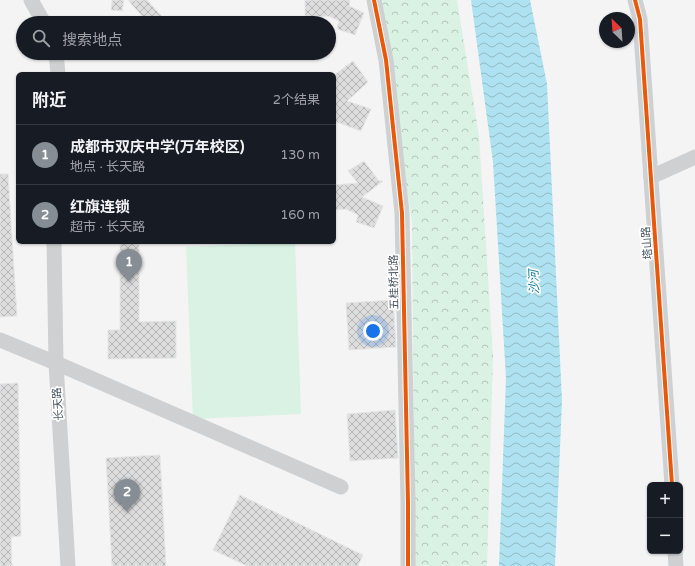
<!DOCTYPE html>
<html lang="zh">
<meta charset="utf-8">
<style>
:root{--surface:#171b24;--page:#20242c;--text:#f1f3f6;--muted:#9ea1a6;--line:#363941;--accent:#868d94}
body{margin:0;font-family:"Varela Round","Noto Sans SC",sans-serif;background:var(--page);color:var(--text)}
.controls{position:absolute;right:12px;bottom:12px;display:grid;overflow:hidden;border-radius:6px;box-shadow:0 1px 3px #0004}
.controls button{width:36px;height:36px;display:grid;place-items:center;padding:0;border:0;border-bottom:1px solid var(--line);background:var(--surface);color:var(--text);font:20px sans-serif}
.compass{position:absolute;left:599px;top:12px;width:36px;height:36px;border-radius:50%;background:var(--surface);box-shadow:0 1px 3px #0004;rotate:335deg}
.you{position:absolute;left:373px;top:331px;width:14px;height:14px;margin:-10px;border:3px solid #fff;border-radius:50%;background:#1a73e8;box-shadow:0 0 0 6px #1a73e833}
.badge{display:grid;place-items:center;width:26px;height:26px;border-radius:50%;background:var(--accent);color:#fff;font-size:13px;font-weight:700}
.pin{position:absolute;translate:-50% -33px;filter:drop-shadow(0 1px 2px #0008)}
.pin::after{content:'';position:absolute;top:21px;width:14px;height:12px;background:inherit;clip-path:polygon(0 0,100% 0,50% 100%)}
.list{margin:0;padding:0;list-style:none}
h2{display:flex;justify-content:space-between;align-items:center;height:52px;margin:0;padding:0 16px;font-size:17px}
h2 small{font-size:13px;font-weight:400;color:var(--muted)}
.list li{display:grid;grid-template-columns:26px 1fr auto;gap:12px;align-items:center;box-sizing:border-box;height:60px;padding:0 16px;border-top:1px solid var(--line)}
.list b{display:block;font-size:15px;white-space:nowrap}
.list p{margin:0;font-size:13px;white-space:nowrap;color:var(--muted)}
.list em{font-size:13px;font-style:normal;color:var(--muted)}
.icon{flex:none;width:22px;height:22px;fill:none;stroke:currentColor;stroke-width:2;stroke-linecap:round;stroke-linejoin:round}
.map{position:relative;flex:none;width:695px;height:566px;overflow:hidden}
.search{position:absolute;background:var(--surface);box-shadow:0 1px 3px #0004;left:16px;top:16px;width:320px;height:44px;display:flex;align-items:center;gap:10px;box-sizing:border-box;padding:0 14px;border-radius:22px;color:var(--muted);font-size:15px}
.panel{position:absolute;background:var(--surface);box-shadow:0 1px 3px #0004;left:16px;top:72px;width:320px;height:172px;border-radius:6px}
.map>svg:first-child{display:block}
.forest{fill:url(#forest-crowns)}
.pitch{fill:#d9f2e3}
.water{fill:url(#water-waves)}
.building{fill:url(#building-cross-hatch);stroke:#e5e6e7}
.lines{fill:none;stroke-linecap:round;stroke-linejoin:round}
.minor{stroke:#ced0d2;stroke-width:15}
.cycleway-casing{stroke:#fff;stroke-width:6}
.cycleway{stroke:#e8590c;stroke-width:4}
.labels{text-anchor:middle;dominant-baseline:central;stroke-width:3.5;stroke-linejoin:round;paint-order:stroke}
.street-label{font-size:11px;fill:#4a5661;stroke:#fff}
.water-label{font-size:12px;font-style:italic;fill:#0c7c9b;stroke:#fff}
</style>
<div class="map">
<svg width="695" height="566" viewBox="0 0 695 566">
<defs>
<pattern id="forest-crowns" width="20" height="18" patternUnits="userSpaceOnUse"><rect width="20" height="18" fill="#d9f2e3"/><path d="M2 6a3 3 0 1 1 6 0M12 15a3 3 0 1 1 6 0" fill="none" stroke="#b2c7bb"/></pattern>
<pattern id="water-waves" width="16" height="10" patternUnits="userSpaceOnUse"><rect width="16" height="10" fill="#aee2f0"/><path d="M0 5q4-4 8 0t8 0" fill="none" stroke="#90bac6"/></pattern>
<pattern id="building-cross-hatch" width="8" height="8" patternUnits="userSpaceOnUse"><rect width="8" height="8" fill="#ddddde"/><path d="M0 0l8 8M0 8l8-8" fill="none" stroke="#b5b6b7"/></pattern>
</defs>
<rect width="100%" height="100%" fill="#f4f4f4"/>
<path class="forest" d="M 378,0 L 457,0 L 479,136 L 493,356 L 487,566 L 415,566 L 412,222 Z"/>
<path class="pitch" d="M 295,242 L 301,414 L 193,419 L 186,247 Z"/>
<path class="water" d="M 471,0 L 530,0 L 547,84 L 562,401 L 555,566 L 499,566 L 506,378 L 493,162 Z"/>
<g class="building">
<path d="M 112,0 L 124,0 L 122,11 L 111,10 Z"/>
<path d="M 128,0 L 147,0 L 168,23 L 148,23 Z"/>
<path d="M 305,0 L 350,0 L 349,6 L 364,13 L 355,35 L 337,29 L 339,21 L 328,16 L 305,18 Z"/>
<path d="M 353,61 L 368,82 L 347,101 L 371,109 L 361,131 L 334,121 L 334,75 Z"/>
<path d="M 364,161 L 379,181 L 383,181 L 362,197 L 383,206 L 374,228 L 356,222 L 358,215 L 346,209 L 334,210 L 334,185 L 358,183 L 348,171 Z"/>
<path d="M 0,174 L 8,174 L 17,316 L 0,317 Z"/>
<path d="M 120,242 L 139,242 L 139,322 L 176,321 L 176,358 L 108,359 L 108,330 L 120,330 Z"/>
<path d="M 393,300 L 396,347 L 349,350 L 346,303 Z"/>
<path d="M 18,383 L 21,536 L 11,537 L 12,566 L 0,566 L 0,384 Z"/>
<path d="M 395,410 L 398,458 L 350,461 L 347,414 Z"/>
<path d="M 160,455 L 166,566 L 112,566 L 106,458 Z"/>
<path d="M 240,495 L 363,555 L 358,566 L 247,566 L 213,550 Z"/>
</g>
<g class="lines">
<g class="minor">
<path d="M 31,0 L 44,23"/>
<path d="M 374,0 L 386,60 L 402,213 L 408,503 L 408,566"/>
<path d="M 635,0 L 640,19 L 672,485"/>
<path d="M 56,53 L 58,74"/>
<path d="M 651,177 L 695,157"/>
<path d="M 54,242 L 56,363 L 68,566"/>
<path d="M 0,340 L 56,363 L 341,487"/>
<path d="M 675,551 L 676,566"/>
</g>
<g class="cycleway-casing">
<g id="cycleway">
<path d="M 374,0 L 386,60 L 402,213 L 408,503 L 408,566"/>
<path d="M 635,0 L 640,19 L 672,485"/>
</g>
</g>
<use href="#cycleway" class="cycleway"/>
</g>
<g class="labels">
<g class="street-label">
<text transform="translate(647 243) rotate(-94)">塔山路</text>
<text transform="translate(394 282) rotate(-91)">五桂桥北路</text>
<text transform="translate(58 404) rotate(-94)">长天路</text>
</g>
<g class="water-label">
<text transform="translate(534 282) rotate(-92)">沙河</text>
</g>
</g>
</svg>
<div class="controls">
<button>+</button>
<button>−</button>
</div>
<svg class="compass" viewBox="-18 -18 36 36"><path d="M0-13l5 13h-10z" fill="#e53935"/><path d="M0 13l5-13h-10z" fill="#9ea1a6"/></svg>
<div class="you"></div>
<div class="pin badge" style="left:129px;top:282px">1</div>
<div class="pin badge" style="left:127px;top:512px">2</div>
<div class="search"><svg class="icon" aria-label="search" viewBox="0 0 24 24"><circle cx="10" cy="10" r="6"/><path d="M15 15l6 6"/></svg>搜索地点</div>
<section class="panel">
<h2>附近<small>2个结果</small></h2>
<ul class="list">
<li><span class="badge">1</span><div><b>成都市双庆中学(万年校区)</b><p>地点 · 长天路</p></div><em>130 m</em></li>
<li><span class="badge">2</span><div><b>红旗连锁</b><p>超市 · 长天路</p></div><em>160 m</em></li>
</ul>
</section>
</div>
